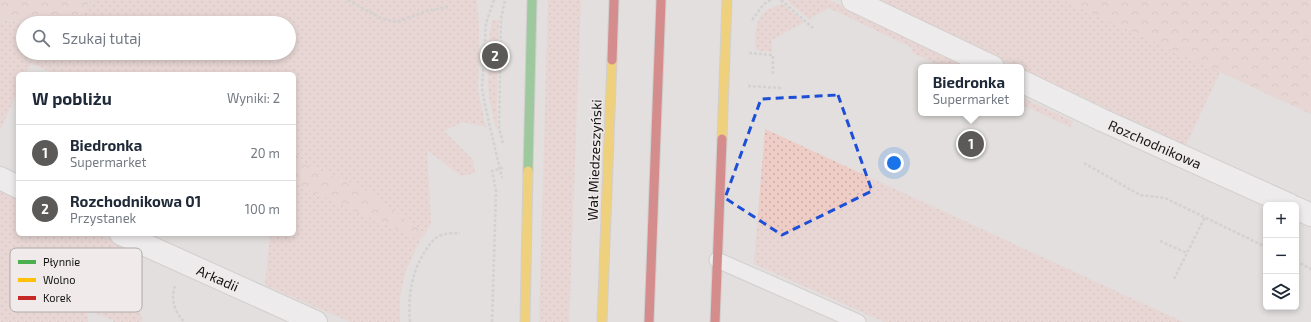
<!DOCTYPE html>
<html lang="pl">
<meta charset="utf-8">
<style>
:root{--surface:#fff;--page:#f6f6f7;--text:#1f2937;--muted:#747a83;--line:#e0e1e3;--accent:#5c5a59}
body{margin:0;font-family:"Exo 2",sans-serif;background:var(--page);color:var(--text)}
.controls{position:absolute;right:12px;bottom:12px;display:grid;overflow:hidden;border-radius:6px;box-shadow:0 2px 6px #0003}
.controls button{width:36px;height:36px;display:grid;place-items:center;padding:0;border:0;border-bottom:1px solid var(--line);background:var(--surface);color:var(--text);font:20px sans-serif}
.you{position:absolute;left:894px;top:163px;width:14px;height:14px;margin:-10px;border:3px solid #fff;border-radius:50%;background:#1a73e8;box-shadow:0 0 0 6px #1a73e833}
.badge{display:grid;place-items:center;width:26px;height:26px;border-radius:50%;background:var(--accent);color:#fff;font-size:13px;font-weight:700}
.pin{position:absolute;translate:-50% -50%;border:2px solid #fff;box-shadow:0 1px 4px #0006}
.popup{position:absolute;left:918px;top:64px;width:106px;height:52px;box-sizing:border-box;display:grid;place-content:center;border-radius:6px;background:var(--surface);filter:drop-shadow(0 1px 3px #0005);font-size:13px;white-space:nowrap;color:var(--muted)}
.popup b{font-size:15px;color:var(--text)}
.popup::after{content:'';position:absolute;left:50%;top:100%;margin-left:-8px;border:8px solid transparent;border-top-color:var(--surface)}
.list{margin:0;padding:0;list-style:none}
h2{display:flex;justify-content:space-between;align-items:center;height:52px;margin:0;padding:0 16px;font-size:17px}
h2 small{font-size:13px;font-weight:400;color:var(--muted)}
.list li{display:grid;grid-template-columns:26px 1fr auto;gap:12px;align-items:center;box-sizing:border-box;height:56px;padding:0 16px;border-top:1px solid var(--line)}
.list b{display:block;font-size:15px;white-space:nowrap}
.list p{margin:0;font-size:13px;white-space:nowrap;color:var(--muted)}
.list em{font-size:13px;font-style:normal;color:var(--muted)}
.icon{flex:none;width:22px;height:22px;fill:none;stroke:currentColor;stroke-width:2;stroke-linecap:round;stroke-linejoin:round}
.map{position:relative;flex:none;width:1311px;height:322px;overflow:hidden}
.search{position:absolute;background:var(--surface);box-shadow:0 2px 6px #0003;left:16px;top:16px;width:280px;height:44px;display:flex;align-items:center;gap:10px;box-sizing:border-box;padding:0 14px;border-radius:22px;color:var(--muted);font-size:15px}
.panel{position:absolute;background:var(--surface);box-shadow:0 2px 6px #0003;left:16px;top:72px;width:280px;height:164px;border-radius:6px}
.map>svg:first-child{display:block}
.green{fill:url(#green-dots)}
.forest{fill:url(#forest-crowns)}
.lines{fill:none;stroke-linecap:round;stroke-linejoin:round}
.lane-casing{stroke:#bdbbba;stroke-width:17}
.street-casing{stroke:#bdbbba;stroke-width:24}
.fast-casing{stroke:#bdbbba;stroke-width:11}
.slow-casing{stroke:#bdbbba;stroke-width:11}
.jam-casing{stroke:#bdbbba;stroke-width:11}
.path{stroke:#c1c1c1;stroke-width:2.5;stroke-dasharray:3 2;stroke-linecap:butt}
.lane{stroke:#fbfafa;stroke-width:15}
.street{stroke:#fbfafa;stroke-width:22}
.fast{stroke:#4caf50;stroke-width:9}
.slow{stroke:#ffc107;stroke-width:9}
.jam{stroke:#c62828;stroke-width:9}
.marked{fill:none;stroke:#1d4ed8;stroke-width:3;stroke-dasharray:8 5;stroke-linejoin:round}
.labels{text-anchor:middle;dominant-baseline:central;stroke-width:3;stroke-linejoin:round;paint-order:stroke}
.street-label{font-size:14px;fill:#141312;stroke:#f0ebea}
.key{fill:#f0ebea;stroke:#aeaaa9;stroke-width:1}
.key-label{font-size:11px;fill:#141312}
</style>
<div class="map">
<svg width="1311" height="322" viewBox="0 0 1311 322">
<defs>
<pattern id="green-dots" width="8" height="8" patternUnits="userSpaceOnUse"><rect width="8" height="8" fill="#eecdc7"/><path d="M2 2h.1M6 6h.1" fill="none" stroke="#cbafaa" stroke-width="1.8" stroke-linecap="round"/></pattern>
<pattern id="forest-crowns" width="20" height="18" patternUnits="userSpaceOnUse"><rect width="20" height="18" fill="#eecdc7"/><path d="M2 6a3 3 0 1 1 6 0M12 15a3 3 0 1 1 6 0" fill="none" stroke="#cbafaa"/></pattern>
</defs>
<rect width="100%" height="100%" fill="#e2dfde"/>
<g class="green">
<path d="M 92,0 L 477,0 L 479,28 L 478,91 L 486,127 L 463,122 L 444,131 L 473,160 L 475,173 L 461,176 L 427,150 L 431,223 L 425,234 L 361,187 L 306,165 L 294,152 L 294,74 L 55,74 L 31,63 L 26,74 L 18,74 L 18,91 L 0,130 L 0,21 L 1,19 L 25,23 L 23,23 L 23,53 L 289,53 L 289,23 L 58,23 L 66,21 L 79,15 Z"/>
<path d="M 548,0 L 581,0 L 569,322 L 539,322 Z"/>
<path d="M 788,0 L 828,0 L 859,12 L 974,67 L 943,67 L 911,52 L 913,48 L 829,8 L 809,19 L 788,2 Z"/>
<path d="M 872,0 L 1063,0 L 1220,72 L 1186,145 L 1021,69 L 1021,67 L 1017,67 Z"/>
<path d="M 783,4 L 804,22 L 772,40 L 772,52 L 759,51 L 755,48 C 756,22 756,11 783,4 Z"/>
<path d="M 492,20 L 499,20 L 498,43 L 492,43 L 491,70 L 497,71 L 497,130 L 496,130 L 489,96 L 488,84 L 490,31 Z"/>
<path d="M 1021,97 L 1073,121 L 1070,127 L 1021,104 Z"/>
<path d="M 765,129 L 1183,322 L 884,322 L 754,264 Z"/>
<path d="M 294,183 L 420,240 L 406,270 L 400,297 L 400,322 L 350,322 L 265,285 L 270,234 L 294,234 Z"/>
<path d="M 0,188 L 18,196 L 18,234 L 101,234 L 120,243 L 124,264 L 142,319 L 142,322 L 113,322 L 113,320 L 87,310 L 88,322 L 0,322 Z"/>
</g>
<g class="forest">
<path d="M 0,0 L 92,0 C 87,4 84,10 79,14 C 61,31 23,21 2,19 L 0,21 Z"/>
<path d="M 1063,0 L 1311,0 L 1311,114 Z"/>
<path d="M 294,152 L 306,165 L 361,187 L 425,234 L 420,240 L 294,183 Z"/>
</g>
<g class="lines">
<g class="lane-casing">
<path id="lane" d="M 717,260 L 858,322"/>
</g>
<g class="street-casing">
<g id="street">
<path d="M 853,0 L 993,67"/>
<path d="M 1021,81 L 1102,120 L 1290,205"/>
<path d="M 0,178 L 18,187"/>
<path d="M 1296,208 L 1311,215"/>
<path d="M 121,234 L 316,322"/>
</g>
</g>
<g class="fast-casing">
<path id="fast" d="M 528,171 L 532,0"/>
</g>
<g class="slow-casing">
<g id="slow">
<path d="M 722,139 L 727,0"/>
<path d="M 525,322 L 528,171"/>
<path d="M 602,322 L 612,60"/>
</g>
</g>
<g class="jam-casing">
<g id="jam">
<path d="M 612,60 L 614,0"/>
<path d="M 649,322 L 661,0"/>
<path d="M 715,322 L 722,139"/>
</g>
</g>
<g class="path">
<path d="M 348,0 L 382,19 L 397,22 L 427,11 L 448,7"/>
<path d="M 494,0 L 486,23 L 482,88 L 485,105 L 502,178"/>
<path d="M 781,0 L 813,28"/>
<path d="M 752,20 L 764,4 L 771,0"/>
<path d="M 749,53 L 773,55 L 773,76"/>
<path d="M 748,86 L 781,88"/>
<path d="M 503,143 L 499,128 L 501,19 L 505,0"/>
<path d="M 1084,163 L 1140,195 L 1165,198 L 1266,247"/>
<path d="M 1160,241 L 1187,253"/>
<path d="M 1296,261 L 1311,269"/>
<path d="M 1174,279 L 1205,217"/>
<path d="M 175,286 C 170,299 175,314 185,322"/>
<path d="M 410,322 C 408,297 411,274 424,253 C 428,247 432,240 439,236 C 445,233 454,233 460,233"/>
<path d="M 492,322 L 496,191 L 492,171 L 505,167"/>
</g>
<use href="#lane" class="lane"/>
<use href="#street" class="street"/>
<use href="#fast" class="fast"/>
<use href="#slow" class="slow"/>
<use href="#jam" class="jam"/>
</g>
<path d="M0 0H1311V322H0ZM 838,95 L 872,191 L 782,235 L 725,198 L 761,99 Z" fill="#e2dfde" fill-opacity=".55" fill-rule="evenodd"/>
<path class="marked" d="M 838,95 L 872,191 L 782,235 L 725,198 L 761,99 Z"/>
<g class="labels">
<g class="street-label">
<text transform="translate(1155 144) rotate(24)">Rozchodnikowa</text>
<text transform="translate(594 160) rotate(-88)">Wał Miedzeszyński</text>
<text transform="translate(218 278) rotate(24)">Arkadii</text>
</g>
</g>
<rect x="10" y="248" width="132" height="64" rx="6" class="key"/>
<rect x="18" y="260" width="18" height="4" fill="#4caf50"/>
<rect x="18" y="278" width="18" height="4" fill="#ffc107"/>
<rect x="18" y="296" width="18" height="4" fill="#c62828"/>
<g class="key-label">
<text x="43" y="266">Płynnie</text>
<text x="43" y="284">Wolno</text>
<text x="43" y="302">Korek</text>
</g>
</svg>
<div class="controls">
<button>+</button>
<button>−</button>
<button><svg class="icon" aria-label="layers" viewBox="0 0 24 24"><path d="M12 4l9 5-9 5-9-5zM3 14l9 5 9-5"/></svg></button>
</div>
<div class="you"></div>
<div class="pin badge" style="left:971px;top:144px">1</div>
<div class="popup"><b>Biedronka</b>Supermarket</div>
<div class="pin badge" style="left:495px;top:56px">2</div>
<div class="search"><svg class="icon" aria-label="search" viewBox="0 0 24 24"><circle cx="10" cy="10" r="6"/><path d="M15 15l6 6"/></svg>Szukaj tutaj</div>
<section class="panel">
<h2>W pobliżu<small>Wyniki: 2</small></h2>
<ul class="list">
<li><span class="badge">1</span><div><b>Biedronka</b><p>Supermarket</p></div><em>20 m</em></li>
<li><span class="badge">2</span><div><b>Rozchodnikowa 01</b><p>Przystanek</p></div><em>100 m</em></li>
</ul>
</section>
</div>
